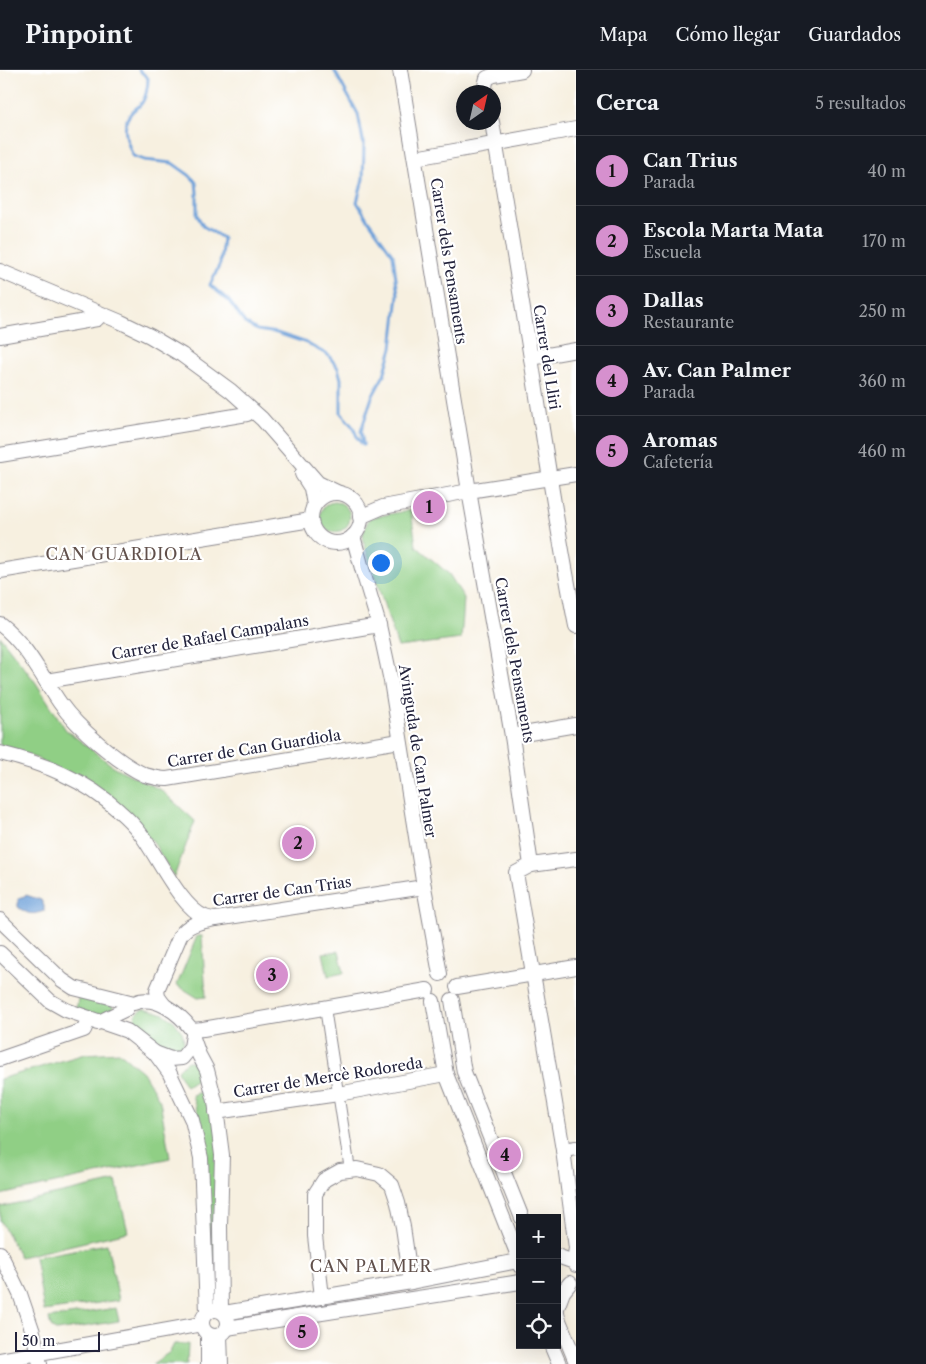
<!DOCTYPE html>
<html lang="es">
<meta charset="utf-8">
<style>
:root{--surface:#171b24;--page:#20242c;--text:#f1f3f6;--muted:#9ea1a6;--line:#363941;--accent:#d690ce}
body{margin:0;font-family:"Libre Caslon Text",serif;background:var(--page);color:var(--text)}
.controls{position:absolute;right:15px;bottom:15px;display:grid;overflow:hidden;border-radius:0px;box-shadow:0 5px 20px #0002}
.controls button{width:45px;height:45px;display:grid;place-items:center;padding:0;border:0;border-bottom:1px solid var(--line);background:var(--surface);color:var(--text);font:25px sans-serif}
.compass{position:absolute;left:456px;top:15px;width:45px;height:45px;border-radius:50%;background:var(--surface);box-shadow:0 5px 20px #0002;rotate:34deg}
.scale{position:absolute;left:15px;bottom:12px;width:85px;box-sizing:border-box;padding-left:5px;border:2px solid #22223b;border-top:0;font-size:14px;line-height:18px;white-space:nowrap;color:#22223b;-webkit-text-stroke:4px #fff;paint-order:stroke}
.you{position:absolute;left:380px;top:492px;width:18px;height:18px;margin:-12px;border:4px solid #fff;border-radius:50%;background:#1a73e8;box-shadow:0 0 0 8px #1a73e833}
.badge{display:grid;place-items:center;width:32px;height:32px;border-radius:50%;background:var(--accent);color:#111;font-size:16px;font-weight:700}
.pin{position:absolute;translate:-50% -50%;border:2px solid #fff;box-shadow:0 1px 5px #0006}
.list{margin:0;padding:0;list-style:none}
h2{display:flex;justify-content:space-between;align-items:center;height:65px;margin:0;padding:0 20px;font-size:21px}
h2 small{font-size:16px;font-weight:400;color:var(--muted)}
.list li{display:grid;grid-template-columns:32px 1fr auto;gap:15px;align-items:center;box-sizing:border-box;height:70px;padding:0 20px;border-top:1px solid var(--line)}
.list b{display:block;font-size:19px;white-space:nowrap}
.list p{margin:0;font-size:16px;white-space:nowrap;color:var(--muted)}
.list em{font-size:16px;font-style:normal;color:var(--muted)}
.icon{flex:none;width:28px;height:28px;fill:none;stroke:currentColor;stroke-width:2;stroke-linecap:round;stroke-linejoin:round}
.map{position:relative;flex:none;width:576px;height:1294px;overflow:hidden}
header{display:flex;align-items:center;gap:30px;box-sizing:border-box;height:70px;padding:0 25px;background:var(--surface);border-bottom:1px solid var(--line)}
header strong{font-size:24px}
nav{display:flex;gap:28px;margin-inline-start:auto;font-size:18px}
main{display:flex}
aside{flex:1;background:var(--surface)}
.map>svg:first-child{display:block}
.green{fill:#90cf85;stroke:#597860}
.water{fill:#6ea1d9;stroke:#48628a}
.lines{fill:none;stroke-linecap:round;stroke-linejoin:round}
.stream{stroke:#6ea1d9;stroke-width:3}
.pedestrian-casing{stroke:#8c898e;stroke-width:12}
.minor-casing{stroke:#8c898e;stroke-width:16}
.pedestrian{stroke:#fff;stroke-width:10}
.minor{stroke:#fff;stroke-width:14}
.labels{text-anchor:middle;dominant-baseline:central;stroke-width:4.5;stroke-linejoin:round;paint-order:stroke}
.street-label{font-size:15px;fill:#22223b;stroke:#fff}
.neighbourhood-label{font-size:16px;letter-spacing:1px;fill:#61504b;stroke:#fff}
</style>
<header>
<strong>Pinpoint</strong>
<nav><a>Mapa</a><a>Cómo llegar</a><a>Guardados</a></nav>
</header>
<main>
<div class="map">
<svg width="576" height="1294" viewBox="0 0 576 1294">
<rect width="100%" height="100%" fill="#fff"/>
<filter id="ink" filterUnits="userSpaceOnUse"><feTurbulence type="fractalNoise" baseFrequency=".02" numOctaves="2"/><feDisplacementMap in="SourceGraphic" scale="10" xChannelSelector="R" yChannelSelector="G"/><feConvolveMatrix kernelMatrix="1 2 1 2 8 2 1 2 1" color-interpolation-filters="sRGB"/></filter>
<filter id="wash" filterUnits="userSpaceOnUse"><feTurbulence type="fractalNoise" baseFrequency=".0096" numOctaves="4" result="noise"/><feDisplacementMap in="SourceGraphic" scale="20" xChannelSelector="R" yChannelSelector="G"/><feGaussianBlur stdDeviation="1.12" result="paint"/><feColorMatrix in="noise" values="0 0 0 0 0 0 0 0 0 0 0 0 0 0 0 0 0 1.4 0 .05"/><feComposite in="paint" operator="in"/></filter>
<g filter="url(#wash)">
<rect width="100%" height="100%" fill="#f7f0e0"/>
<g class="green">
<circle cx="335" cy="447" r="15"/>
<path d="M 411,440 L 416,476 L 449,504 L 464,528 L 463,545 L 461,569 L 398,577 L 364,474 L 363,464 L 369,448 Z"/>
<path d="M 0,566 L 36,613 L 66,660 L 114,697 L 161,720 L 195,751 L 174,807 L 152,770 L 41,690 L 0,675 Z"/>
<path d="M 197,866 L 202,866 L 206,927 L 198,928 L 177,915 Z"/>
<path d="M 339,881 L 344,903 L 328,906 L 323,883 Z"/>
<path d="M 79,925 L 110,932 L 113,937 L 112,943 L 105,947 L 76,939 Z"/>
<path d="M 145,938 L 164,944 L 174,951 L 182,962 L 184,971 L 180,979 L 169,983 C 156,978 146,966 135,958 C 135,947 134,943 145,938 Z"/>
<path d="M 119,982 L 143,1002 L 160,1031 L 170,1088 L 0,1125 L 0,1009 L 85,984 Z"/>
<path d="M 187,991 L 193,991 L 197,993 L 204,1012 L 195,1010 L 186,1016 L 177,1001 Z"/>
<path d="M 206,1020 L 218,1067 L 217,1225 L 209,1225 L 205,1067 L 192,1025 Z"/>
<path d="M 116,1111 L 128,1162 L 20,1187 L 0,1150 L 0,1137 Z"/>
<path d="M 107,1174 L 119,1230 L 44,1241 L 35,1187 Z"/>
<path d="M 116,1238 L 119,1251 L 57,1261 L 51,1257 L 49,1248 Z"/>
<path d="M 174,1274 L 188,1274 L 187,1294 L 152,1294 L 170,1282 Z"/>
</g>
<path class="water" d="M 26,825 L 41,830 L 44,836 L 44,841 C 33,845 28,845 18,837 L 18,829 Z"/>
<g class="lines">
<g class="stream">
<path d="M 139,0 L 148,8 C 148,16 146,28 141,34 C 139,37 134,39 132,42 C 120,54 127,72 133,86 L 144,90 L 172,93 L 189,105 L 196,112 L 197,122 L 197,145 L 203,156 L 223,168 L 220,194 L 210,215 L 229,231 L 245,253 L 257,260 L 277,263 L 304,272 L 328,285 L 338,298 L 341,309 L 341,343 L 353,357 L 358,369 L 363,375"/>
<path d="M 334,0 L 358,44 L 364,76 L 363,109 L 357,132 L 368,150 L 393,185 L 398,225 L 392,278 L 384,305 L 372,327 L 361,361 L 363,374"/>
</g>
</g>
</g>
<g filter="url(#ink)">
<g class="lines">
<g class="pedestrian-casing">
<path id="pedestrian" d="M 325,938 L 350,1100"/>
</g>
<g class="minor-casing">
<g id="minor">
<path d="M 400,0 L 469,421 L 512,666 L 531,795 L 516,803 L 563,1080 L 576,1178 L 574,1192"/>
<path d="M 486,22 L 485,16 L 487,8 L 494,5 L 522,0"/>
<path d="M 492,52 C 505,131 518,209 531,288 C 545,377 558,467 576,556"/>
<path d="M 415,88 L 576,59"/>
<path d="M 0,201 L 121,252 L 150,266 L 182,285 L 231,321 L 262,349 L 318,413 L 339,423"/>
<path d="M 0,266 L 97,249"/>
<path d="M 531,288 L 576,280"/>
<path d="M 0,385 L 247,344"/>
<path d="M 302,404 L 311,418 L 314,435"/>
<circle cx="336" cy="448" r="25"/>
<path d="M 360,447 L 383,437 L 469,421 L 576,404"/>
<path d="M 353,466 L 363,502 L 379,555 L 391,611 L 424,817 L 440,904"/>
<path d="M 0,501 L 311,450"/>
<path d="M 0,554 C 28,576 40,604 60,633 C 77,657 118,693 145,705 C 152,707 160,709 167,709 L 400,671"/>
<path d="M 46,611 L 379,555"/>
<path d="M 512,666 L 576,655"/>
<path d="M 0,683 C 45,694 84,709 119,741 C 126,747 134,755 140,763 C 157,785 180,837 205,847 C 208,848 213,849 216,849 L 424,817"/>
<path d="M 531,795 L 576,789"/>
<path d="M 0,850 L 62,910 L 74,918 L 134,933 C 155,923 180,944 192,960"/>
<path d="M 0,883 L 50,931 L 66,940 L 127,961 L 155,983 L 169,1002 L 192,1050 L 201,1088 L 207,1242"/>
<path d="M 457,917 L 576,897"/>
<path d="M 452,930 L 464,1002 L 522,1148"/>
<path d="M 433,931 L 446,1004 L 519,1188 L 518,1191 L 520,1196"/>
<path d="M 164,935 L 158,927 L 157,920 L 180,866 C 188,853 202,852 215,849"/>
<path d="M 97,953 L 126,939"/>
<path d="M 192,960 L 203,959 L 427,920"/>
<path d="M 193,968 L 199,985 L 207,1000 L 215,1031 L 222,1085 L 220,1156 L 221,1241"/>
<path d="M 155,983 L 171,989 L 182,988 L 191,977 L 193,965"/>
<path d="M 0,989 L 84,960 L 89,948"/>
<path d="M 216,1042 L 338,1024 L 446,1004"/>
<path d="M 563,1080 L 576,1078"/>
<path d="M 0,1183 L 20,1224 L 33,1262 L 40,1294"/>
<path d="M 557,1186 L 574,1192 L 576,1195"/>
<path d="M 322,1227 L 315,1166 L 315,1124 L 324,1110 L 340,1101 L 357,1099 L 379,1104 L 392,1115 L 398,1133 L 403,1157 L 411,1212"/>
<path d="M 557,1238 L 563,1222 L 570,1213"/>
<circle cx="215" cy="1253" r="13"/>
<path d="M 557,1242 L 558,1248 L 576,1292"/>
<path d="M 224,1243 L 411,1212 L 518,1191"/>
<path d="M 227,1258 L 520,1212"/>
<path d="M 220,1265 L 221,1294"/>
<path d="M 551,1275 L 559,1294"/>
<path d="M 0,1290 L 202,1254"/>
<path d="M 208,1294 L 208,1265"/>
</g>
</g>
<use href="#pedestrian" class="pedestrian"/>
<use href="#minor" class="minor"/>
</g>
</g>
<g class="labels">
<g class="street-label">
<text transform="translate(449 191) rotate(81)">Carrer dels Pensaments</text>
<text transform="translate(547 287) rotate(81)">Carrer del Lliri</text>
<text transform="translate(210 567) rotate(-10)">Carrer de Rafael Campalans</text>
<text transform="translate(515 590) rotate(80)">Carrer dels Pensaments</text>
<text transform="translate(254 678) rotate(-9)">Carrer de Can Guardiola</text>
<text transform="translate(418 681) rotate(81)">Avinguda de Can Palmer</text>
<text transform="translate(282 821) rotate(-8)">Carrer de Can Trias</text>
<text transform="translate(328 1007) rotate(-9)">Carrer de Mercè Rodoreda</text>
</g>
<g class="neighbourhood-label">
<text x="124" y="484">CAN GUARDIOLA</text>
<text x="371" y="1196">CAN PALMER</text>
</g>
</g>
</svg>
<div class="controls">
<button>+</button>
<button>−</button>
<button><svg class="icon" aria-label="locate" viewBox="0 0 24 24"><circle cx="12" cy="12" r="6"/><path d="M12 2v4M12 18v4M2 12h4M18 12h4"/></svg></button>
</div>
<svg class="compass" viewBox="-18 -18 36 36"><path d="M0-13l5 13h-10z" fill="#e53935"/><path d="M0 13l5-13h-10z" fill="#9ea1a6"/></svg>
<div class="scale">50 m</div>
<div class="you"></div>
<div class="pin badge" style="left:429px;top:437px">1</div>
<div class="pin badge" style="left:298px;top:773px">2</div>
<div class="pin badge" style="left:272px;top:905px">3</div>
<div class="pin badge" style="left:505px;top:1085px">4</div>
<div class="pin badge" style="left:302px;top:1262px">5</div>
</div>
<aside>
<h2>Cerca<small>5 resultados</small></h2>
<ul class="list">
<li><span class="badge">1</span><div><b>Can Trius</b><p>Parada</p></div><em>40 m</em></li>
<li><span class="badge">2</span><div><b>Escola Marta Mata</b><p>Escuela</p></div><em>170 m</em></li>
<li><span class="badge">3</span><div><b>Dallas</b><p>Restaurante</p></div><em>250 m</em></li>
<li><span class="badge">4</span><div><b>Av. Can Palmer</b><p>Parada</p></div><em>360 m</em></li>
<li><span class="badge">5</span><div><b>Aromas</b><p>Cafetería</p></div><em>460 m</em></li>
</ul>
</aside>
</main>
